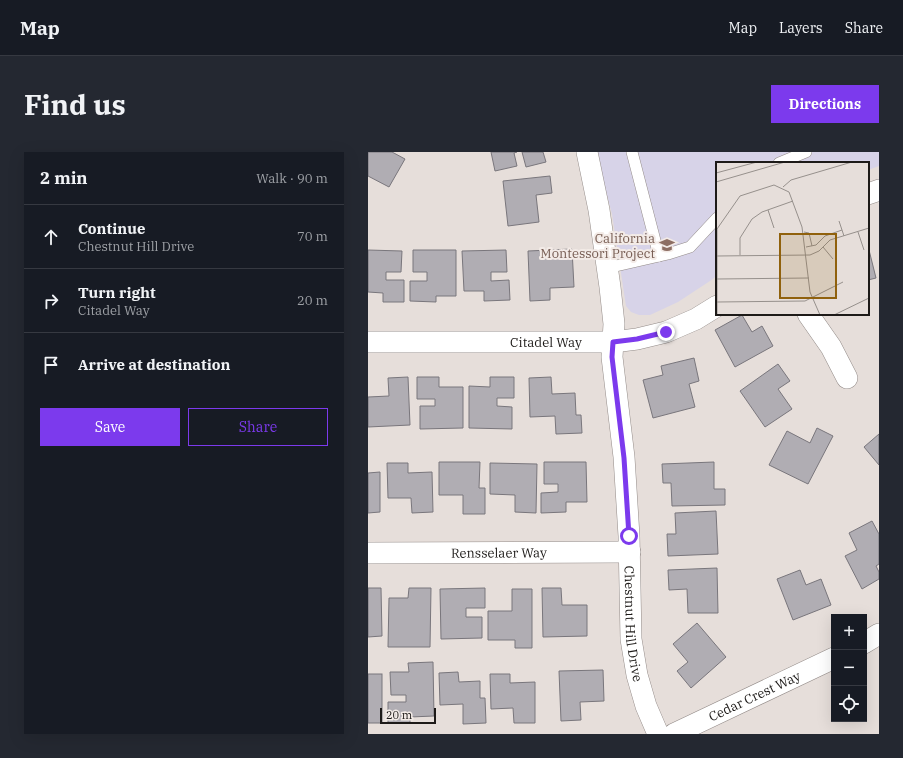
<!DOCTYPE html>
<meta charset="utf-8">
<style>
:root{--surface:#171b24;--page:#242831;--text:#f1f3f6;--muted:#9ea1a6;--line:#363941;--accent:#7c3aed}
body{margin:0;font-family:"IBM Plex Serif",serif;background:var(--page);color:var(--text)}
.controls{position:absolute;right:12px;bottom:12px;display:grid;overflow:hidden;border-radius:0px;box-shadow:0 4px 16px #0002}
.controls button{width:36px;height:36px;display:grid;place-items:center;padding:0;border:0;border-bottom:1px solid var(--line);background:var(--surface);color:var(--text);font:20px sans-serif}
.scale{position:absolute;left:12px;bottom:10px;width:56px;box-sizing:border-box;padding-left:4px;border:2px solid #1d1a18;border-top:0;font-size:11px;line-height:14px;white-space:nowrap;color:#1d1a18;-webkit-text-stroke:3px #f3ebe7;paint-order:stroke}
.stop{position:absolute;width:12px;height:12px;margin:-9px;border:3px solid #7c3aed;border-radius:50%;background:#fff}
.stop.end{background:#7c3aed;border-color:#fff;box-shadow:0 1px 4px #0008}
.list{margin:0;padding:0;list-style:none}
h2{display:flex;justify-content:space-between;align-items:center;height:52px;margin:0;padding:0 16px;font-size:17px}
h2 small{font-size:13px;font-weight:400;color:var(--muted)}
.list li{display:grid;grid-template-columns:26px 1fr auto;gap:12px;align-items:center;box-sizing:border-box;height:64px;padding:0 16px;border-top:1px solid var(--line)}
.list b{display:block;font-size:15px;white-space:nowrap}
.list p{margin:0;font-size:13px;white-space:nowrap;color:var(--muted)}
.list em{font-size:13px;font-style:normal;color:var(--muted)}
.actions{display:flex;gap:8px;padding:12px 16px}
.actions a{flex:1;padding:9px 0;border:1px solid var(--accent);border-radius:0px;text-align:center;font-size:14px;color:var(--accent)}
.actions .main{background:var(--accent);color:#fff}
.icon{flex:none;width:22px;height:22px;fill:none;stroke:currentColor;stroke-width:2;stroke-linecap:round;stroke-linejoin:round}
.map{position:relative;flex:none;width:511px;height:582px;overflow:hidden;border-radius:0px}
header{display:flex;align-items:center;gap:24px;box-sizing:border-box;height:56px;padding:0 20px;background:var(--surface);border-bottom:1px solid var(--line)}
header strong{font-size:19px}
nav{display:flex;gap:22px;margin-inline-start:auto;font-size:14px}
.intro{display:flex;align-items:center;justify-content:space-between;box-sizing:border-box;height:96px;padding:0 24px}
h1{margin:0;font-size:28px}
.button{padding:10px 18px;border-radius:0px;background:var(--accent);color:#fff;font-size:14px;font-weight:700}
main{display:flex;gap:24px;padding:0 24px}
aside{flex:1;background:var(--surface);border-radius:0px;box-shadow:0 4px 16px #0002}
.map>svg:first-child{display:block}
.education{fill:#d7d3e8}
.building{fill:#b0adb3;stroke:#79767c}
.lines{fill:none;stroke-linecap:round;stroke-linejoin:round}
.lane-casing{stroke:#938b88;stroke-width:12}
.street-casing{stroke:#938b88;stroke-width:22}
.lane{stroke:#fff;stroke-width:11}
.street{stroke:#fff;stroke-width:21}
.route{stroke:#7c3aed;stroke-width:5}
.labels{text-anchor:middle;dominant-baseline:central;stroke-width:4;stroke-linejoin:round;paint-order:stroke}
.education-label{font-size:13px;fill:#785e54;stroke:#f3ebe7;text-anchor:end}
.street-label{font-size:13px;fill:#1d1a18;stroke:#f3ebe7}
.inset-road{fill:none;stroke:#96908c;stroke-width:1}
.view{fill:#90610c;fill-opacity:0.15;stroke:#90610c;stroke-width:2}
.inset-edge{fill:none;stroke:#1d1a18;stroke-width:2}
</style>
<header>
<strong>Map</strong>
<nav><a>Map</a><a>Layers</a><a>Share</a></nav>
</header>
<div class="intro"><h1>Find us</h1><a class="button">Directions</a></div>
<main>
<aside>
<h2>2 min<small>Walk · 90 m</small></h2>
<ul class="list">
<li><svg class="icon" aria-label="ahead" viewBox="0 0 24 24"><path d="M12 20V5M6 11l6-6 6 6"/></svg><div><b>Continue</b><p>Chestnut Hill Drive</p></div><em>70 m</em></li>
<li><svg class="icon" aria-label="right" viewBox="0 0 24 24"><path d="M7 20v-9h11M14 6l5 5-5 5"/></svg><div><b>Turn right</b><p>Citadel Way</p></div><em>20 m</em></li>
<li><svg class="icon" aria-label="arrive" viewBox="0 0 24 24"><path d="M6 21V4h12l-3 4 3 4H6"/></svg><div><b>Arrive at destination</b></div></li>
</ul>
<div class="actions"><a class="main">Save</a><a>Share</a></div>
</aside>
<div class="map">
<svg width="511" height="582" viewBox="0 0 511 582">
<rect width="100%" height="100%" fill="#e6deda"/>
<path class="education" d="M 227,0 L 511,0 L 511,14 L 500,18 L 500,11 L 349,11 L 349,123 L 345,127 L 310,150 L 282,163 L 271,163 L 263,160 L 258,154 L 244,62 Z"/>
<g class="building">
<path d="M 0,0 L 24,0 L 37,7 L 21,35 L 0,24 Z"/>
<path d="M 123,0 L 149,0 L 146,1 L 149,14 L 127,19 Z"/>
<path d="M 154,0 L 175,0 L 178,10 L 158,15 Z"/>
<path d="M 182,24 L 184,41 L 168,43 L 171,70 L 140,74 L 135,29 Z"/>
<path d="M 500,94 L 508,126 L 500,128 Z"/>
<path d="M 204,97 L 206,135 L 182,136 L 182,148 L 162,149 L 160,99 Z"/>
<path d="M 0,98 L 34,99 L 33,120 L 18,120 L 18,128 L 36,128 L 36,150 L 15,150 L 15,141 L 0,140 Z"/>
<path d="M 45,98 L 88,98 L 88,144 L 68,144 L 68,150 L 42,149 L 42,129 L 59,129 L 59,120 L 45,120 Z"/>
<path d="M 138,98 L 139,120 L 123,120 L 123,129 L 141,128 L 142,148 L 116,149 L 116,139 L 96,139 L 94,99 Z"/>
<path d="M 374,163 L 384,180 L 394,174 L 405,194 L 367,215 L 347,178 Z"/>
<path d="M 326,206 L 331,229 L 321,232 L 327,255 L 285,266 L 275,228 L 295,223 L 293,214 Z"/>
<path d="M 410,212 L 422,229 L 410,237 L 424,257 L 397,275 L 372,239 Z"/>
<path d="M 40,225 L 42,273 L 0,275 L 0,245 L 21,244 L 20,226 Z"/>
<path d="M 49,225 L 71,225 L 71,235 L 95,235 L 95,276 L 52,277 L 52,254 L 67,254 L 67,247 L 49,247 Z"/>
<path d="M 122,225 L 146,225 L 146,246 L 129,246 L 129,254 L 144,255 L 144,277 L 101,276 L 101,234 L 122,235 Z"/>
<path d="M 183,225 L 184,242 L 207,241 L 208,263 L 213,263 L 214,281 L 188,282 L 187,264 L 162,265 L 161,226 Z"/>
<path d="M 449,276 L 465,284 L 440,332 L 401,313 L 419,279 L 442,291 Z"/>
<path d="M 511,282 L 511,313 L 496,295 Z"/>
<path d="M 71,310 L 112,310 L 111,336 L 117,336 L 117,362 L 95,362 L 95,343 L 71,343 Z"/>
<path d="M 176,310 L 218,310 L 219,350 L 198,350 L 198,360 L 173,361 L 173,341 L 190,340 L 190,332 L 176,332 Z"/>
<path d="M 346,310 L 346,337 L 357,337 L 357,353 L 304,354 L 303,331 L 295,331 L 294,312 Z"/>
<path d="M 19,311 L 40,311 L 40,321 L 64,320 L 65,360 L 44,361 L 43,346 L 20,346 Z"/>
<path d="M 122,311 L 169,312 L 168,361 L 147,360 L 147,343 L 122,342 Z"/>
<path d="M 12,320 L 12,360 L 0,361 L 0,321 Z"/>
<path d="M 348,359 L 350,402 L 300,404 L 299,382 L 308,382 L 307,361 Z"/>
<path d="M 504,369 L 511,382 L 511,412 L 508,414 L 511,420 L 511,427 L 494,437 L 477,404 L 489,398 L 481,381 Z"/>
<path d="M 349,416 L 350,461 L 320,461 L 319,437 L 301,438 L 300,418 Z"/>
<path d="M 432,418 L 438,433 L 453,427 L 463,453 L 425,468 L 409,427 Z"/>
<path d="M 0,436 L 13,436 L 14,484 L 0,485 Z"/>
<path d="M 41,436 L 63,436 L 62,495 L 20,495 L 21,446 L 40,446 Z"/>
<path d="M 117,436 L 117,456 L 98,456 L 98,465 L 114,465 L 114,486 L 73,487 L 72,437 Z"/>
<path d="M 174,436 L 193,436 L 194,453 L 219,453 L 219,484 L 175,485 Z"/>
<path d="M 144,437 L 164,437 L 164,496 L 147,496 L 147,488 L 120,488 L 120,459 L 144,459 Z"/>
<path d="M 329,471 L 358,505 L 323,536 L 309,519 L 320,510 L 305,492 Z"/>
<path d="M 65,510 L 66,564 L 42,565 L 42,571 L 20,571 L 20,550 L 38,550 L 38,543 L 23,543 L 22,520 L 41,520 L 40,511 Z"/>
<path d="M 235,518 L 236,549 L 212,550 L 213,568 L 193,569 L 191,519 Z"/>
<path d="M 90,520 L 91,530 L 112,529 L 112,546 L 117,546 L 118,571 L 95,572 L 95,552 L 72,553 L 71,521 Z"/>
<rect x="0" y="522" width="14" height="49"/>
<path d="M 122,522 L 142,522 L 142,531 L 167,530 L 167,571 L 146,571 L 145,556 L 123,557 Z"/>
</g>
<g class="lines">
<g class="lane-casing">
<g id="lane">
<path d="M 264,0 L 291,104"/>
<path d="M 411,11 L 438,0"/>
<path d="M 239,116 L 300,102 L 322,95 L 349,66"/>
</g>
</g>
<g class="street-casing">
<g id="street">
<path id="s1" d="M 219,0 L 231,58 L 242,135 L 246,172 L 244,205 L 256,305 L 261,384 L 263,487 L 269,523 L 278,554 L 290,582"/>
<path d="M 500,42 L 511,38"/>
<path d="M 440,162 L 463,195 L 479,226"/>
<path id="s2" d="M 0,190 L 245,190 L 269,187 L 298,180 L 328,167 L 349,154"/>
<path id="s3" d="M 0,401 L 262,400"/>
<path d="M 496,491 L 511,482"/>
<path id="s4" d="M 306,582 L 466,506"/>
</g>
</g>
<use href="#lane" class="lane"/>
<use href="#street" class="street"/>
</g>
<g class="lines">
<path class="route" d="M 261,384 L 256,306 L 244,205 L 245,190 L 269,187 L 298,180"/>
</g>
<defs>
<g id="school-bare" transform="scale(1.2)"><path d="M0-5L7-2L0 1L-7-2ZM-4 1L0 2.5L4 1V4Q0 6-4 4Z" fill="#8d6e63" stroke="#f3ebe7" stroke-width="2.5" paint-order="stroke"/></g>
</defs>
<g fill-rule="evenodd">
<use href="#school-bare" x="299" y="93"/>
</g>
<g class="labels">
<g class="education-label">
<text x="287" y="86">California<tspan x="287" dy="15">Montessori Project</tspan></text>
</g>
<g class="street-label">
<text stroke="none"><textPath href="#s2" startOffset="178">Citadel Way</textPath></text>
<text stroke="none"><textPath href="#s3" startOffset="131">Rensselaer Way</textPath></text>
<text stroke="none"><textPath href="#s1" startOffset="475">Chestnut Hill Drive</textPath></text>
<text stroke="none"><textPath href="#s4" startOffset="89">Cedar Crest Way</textPath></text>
</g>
</g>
<g transform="translate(348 10)">
<rect width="153" height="153" fill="#e6deda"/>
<path class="inset-road" d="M 0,11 L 41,0M 0,20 L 69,0M 67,25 L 75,18 L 136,0M 52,48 L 58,66M 123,59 L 128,74M 88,70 L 93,71 L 96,84M 142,70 L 148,88M 90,85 L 100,83 L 109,74 L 126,68M 107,85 L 117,97M 24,93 L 24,76 L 36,57 L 46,50 L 77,39M 1,94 L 94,93 L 103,89 L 114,78 L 153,66M 1,117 L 93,116M 1,140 L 89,139 L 127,120M 1,153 L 1,67 L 24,34 L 58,23 L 73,30 L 86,65 L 94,130 L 104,153M 118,153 L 153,136"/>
<path class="view" d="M 64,72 L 120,72 L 120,136 L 64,136 Z"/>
<rect width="153" height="153" class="inset-edge"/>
</g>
</svg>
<div class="controls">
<button>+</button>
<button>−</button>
<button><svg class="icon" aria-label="locate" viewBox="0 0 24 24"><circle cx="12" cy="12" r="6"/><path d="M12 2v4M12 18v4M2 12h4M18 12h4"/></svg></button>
</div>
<div class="scale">20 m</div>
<div class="stop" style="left:261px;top:384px"></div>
<div class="stop end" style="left:298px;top:180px"></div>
</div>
</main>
